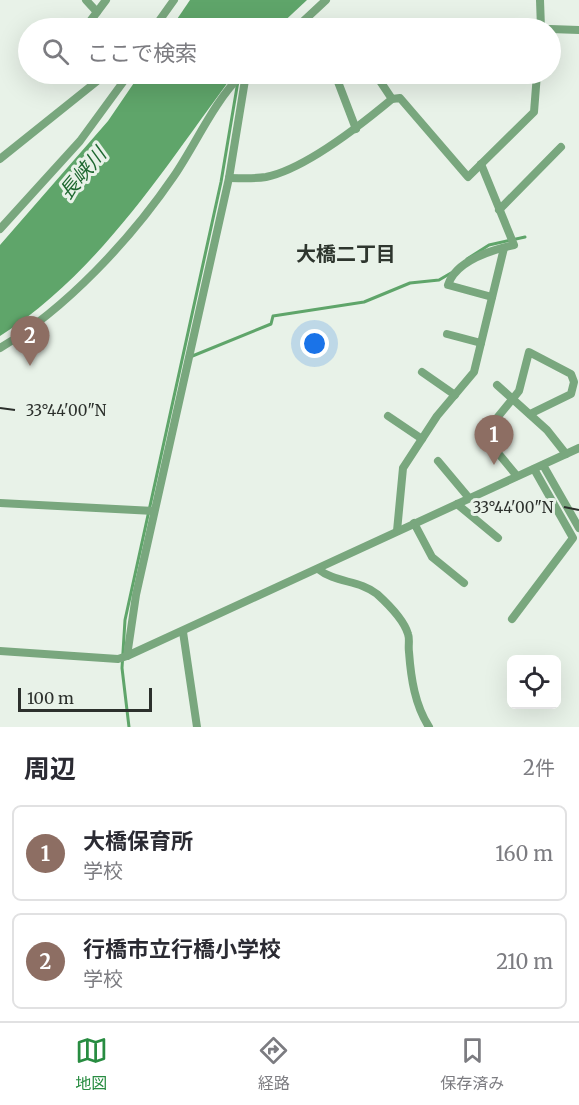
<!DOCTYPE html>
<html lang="ja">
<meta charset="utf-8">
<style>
:root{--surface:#fff;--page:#f2f2f3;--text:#2b2b33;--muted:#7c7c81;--line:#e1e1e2;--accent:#288c41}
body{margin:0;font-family:Merriweather,"Noto Sans JP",serif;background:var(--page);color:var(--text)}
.controls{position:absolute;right:18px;bottom:18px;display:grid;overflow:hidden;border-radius:9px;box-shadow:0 6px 24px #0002}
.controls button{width:54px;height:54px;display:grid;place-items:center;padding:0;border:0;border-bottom:2px solid var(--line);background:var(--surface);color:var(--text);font:30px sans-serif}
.scale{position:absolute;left:18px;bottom:15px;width:134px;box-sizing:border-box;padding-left:6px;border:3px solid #2c302c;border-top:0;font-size:16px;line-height:21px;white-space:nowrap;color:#2c302c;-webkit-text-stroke:4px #e8f2e8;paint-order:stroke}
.you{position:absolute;left:315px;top:344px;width:21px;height:21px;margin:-15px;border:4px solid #fff;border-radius:50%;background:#1a73e8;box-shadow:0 0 0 9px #1a73e833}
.badge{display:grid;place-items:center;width:39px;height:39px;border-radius:50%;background:var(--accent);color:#fff;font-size:20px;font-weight:700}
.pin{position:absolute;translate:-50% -50px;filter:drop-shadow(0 2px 3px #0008)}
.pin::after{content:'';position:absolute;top:32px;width:21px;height:18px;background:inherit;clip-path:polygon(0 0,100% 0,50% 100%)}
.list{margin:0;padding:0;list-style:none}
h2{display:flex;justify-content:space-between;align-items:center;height:78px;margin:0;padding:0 24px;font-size:26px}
h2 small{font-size:20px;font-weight:400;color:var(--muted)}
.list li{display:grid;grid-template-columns:39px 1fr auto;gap:18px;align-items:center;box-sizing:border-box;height:96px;margin:0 12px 12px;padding:0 12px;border:2px solid var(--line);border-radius:9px}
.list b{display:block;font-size:22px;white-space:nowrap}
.list p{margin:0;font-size:20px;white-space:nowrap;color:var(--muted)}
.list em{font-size:20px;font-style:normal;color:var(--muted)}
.icon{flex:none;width:33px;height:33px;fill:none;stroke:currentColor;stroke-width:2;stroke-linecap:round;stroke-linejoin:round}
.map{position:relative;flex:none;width:579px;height:727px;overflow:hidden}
.search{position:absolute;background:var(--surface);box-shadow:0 6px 24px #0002;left:18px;right:18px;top:18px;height:66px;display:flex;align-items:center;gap:15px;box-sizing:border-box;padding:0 21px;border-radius:33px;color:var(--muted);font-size:22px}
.sheet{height:294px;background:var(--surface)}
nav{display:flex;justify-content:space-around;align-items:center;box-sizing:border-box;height:84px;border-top:2px solid var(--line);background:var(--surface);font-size:16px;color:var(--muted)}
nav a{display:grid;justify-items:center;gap:3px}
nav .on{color:var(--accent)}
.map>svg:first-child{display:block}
.water{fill:#5fa56a}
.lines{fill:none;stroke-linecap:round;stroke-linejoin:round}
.stream{stroke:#5fa56a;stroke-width:3}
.minor{stroke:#79a77e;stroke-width:8}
.ticks{fill:none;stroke:#2c302c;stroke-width:2}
.labels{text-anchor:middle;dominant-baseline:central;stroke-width:6;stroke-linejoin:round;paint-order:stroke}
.water-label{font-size:20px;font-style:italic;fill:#1e6830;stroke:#e8f2e8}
.neighbourhood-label{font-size:20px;font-weight:bold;fill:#2e362e;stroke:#e8f2e8}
.ticks-label{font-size:15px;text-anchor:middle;fill:#2c302c;stroke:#e8f2e8;stroke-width:6;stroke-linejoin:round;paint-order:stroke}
</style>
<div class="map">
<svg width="579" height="727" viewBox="0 0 579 727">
<rect width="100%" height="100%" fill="#e8f2e8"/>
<g class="water">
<path d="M 190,0 L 307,0 L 277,28 L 171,28 Z"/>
<path d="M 140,74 L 234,74 C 165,167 100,272 0,336 L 0,245 L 108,121 Z"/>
</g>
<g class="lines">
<g class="stream">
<path d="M 467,259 L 489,245 L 525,237"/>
<path d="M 190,357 L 271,324 L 273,316 L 364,302 L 410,283 L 439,280 L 451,273"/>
<path d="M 129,727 L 122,668 L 125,620 L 221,182 L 238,81"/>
</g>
<g class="minor">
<path d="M 86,0 L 97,12"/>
<path d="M 540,0 L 541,28"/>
<path d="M 85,28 L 106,0"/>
<path d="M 154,28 L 174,0"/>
<path d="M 296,28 L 326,0"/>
<path d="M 550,29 L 579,30"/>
<path d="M 335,74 L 356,129"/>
<path d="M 380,81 L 392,99"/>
<path d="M 0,159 L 106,74"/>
<path d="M 481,164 L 514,245 C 492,250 456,260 448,285 L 492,297"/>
<path d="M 229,178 C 242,178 254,179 266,177 C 305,169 362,124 392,99 L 400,98 L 468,177 L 534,112 L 537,74"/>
<path d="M 499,210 L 561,147"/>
<path d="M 0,229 L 80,141 L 129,74"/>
<path d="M 447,334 L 481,343"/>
<path d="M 0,348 C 66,309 131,239 174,176 C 197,142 213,103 242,74"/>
<path d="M 422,372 L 455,395"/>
<path d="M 497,385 L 547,430 L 566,454"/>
<path d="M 388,416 L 422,439"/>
<path d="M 438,461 L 469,498"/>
<path d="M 543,465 L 579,528"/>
<path d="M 517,476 L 483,435 L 519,391 L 529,352 L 571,374 L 574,382 L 571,394 L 530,414"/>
<path d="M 0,503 L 154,511"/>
<path d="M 457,504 L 498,538"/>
<path d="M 414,523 L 432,557 L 464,583"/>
<path d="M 397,531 L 403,468 L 437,416 L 474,372 L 504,248"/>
<path d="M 318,569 C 335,583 360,580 377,594 C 388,604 404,620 408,634 C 410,639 408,646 409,652 C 411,679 415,705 429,727"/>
<path d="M 512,619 L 573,538 L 534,469"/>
<path d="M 183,632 L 197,727"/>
<path d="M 0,651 L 118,659 L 127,656 L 579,448"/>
<path d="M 127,656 L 136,595 L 229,178 L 246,74"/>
</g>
</g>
<path class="ticks" d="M 0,408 L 15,410M 564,507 L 579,510"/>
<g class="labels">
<g class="water-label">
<text transform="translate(82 173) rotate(-50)">長峡川</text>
</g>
<g class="neighbourhood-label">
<text x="346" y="253">大橋二丁目</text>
</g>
</g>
<g class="ticks-label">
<text x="66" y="416">33°44'00"N</text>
<text x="513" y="513">33°44'00"N</text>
</g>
</svg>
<div class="controls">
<button><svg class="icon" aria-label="locate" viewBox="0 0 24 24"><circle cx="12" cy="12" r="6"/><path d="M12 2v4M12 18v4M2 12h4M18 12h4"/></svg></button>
</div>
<div class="scale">100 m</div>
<div class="you"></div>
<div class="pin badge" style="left:494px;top:465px;background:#8d6e63">1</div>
<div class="pin badge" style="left:30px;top:366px;background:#8d6e63">2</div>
<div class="search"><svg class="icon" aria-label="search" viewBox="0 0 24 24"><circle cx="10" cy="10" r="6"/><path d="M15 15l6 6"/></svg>ここで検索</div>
</div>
<section class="sheet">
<h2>周辺<small>2件</small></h2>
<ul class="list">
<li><span class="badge" style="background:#8d6e63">1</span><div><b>大橋保育所</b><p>学校</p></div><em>160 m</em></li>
<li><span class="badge" style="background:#8d6e63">2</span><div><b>行橋市立行橋小学校</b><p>学校</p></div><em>210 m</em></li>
</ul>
</section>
<nav>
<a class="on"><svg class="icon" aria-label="map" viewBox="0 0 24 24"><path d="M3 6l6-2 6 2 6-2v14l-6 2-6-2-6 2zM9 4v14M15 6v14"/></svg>地図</a>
<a><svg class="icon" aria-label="directions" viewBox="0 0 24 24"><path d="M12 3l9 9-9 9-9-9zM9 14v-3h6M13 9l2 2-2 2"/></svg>経路</a>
<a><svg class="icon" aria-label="saved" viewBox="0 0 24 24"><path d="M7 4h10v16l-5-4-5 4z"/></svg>保存済み</a>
</nav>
